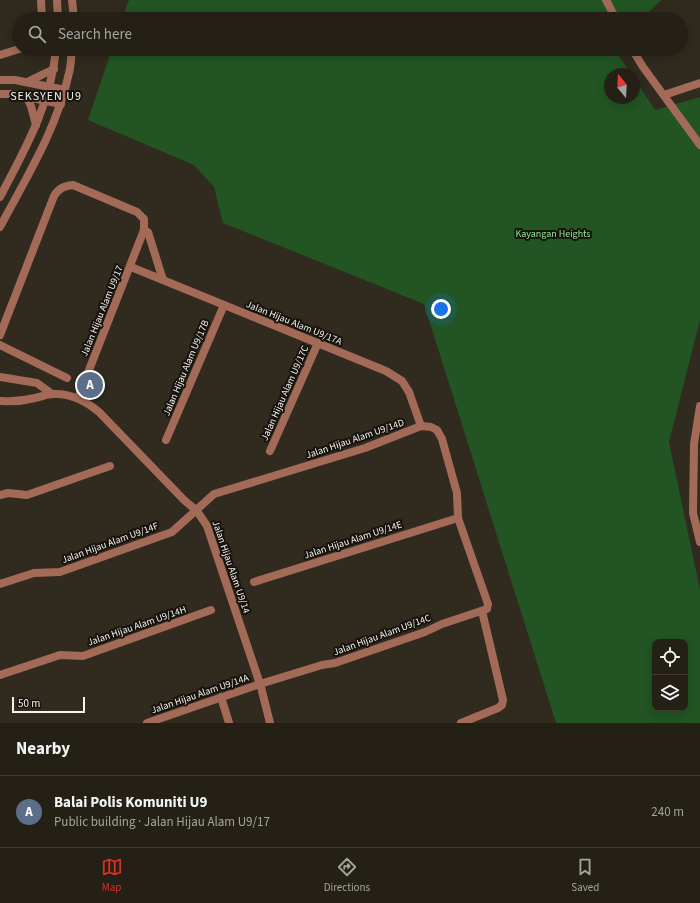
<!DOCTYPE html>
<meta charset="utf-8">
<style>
:root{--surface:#252016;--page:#2d281f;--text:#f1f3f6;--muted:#a3a3a1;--line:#423e35;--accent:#d93025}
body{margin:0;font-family:"Source Sans 3",sans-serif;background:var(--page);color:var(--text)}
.controls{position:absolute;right:12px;bottom:12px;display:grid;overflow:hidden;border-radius:8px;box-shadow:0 2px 10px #0003}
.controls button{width:36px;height:36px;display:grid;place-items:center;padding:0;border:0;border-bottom:1px solid var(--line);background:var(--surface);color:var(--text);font:20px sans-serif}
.compass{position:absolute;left:604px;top:68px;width:36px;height:36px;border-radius:50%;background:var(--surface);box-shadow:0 2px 10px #0003;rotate:342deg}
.scale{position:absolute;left:12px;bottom:10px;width:73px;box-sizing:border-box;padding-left:4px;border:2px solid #f7f3eb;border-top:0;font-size:11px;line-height:14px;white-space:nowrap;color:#f7f3eb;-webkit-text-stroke:3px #16130e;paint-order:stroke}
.you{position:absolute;left:441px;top:309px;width:14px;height:14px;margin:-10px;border:3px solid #fff;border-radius:50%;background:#1a73e8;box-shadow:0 0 0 6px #1a73e833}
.badge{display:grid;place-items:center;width:26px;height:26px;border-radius:50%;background:var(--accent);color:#fff;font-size:13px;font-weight:700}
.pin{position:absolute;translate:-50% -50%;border:2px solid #fff;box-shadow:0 1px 4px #0006}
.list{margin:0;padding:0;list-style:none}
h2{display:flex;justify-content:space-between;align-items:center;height:52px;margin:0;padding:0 16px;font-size:17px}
h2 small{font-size:13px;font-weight:400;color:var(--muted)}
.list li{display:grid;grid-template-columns:26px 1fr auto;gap:12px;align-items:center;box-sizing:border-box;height:72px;padding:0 16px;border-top:1px solid var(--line)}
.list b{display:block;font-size:15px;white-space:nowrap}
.list p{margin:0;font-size:13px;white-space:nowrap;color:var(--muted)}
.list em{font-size:13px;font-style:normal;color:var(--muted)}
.icon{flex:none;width:22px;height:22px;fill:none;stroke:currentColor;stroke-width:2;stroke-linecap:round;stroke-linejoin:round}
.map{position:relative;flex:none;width:700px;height:723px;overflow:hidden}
.search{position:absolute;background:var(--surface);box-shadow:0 2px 10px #0003;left:12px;right:12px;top:12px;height:44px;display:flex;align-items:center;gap:10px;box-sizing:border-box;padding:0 14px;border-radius:22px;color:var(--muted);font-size:15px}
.sheet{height:124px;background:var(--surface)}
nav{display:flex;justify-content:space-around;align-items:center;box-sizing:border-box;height:56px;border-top:1px solid var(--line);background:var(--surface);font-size:11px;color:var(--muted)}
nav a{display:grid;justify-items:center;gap:2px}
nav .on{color:var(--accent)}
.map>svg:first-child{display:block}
.green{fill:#225523;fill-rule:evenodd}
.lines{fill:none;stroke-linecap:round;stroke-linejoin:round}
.minor{stroke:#a36a58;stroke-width:8}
.tertiary{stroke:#a36a58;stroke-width:8}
.labels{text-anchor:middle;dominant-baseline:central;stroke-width:4;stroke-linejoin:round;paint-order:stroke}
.park-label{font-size:10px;fill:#92e891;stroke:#16130e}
.street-label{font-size:10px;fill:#f7f3eb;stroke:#16130e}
.quarter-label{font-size:12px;letter-spacing:1px;fill:#f7f3eb;stroke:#16130e}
</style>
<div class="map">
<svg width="700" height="723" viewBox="0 0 700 723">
<rect width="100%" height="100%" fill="#312a1e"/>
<g class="green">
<path d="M 129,0 L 661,0 L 647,14 L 612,19 L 122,19 Z"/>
<path d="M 112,49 L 614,49 L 631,74 L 610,74 L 610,98 L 634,98 L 634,78 L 655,110 L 700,97 L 700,320 L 669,442 L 700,590 L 700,723 L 556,723 L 424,304 L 223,223 L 214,187 L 194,165 L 88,120 ZM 655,642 L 685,642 L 685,708 L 655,708 Z"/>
</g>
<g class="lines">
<g class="minor">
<path d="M 41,0 L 42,19"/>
<path d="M 606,0 L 616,19"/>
<path d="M 632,49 L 643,67 L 700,145"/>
<path d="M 0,55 L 19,49"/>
<path d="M 664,95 L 700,83"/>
<path d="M 144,230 L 148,232 L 163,280"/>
<path d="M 131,267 L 386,371 L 402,381 L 409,392 L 421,426"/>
<path d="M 0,335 L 54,196 C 59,188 64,186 73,185 L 137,212 L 144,219 L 144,230 L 78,398"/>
<path d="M 0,345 L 67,378"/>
<path d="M 0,377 L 37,383 L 52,394"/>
<path d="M 0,401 C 12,402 23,401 35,398 C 41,397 47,394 53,394 C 71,393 86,401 99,412 L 184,500 L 197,511 L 207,526 L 261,687 L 270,723"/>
<path d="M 700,406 L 694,444 L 693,513 L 700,542"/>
<path d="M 166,440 L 224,305"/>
<path d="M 270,451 L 318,343"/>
<path d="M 0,495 L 8,493 L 27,495 L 110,466"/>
<path d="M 254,582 L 458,518"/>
<path d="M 0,584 L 34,573 L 60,572 L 172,532 L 214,494 L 365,448 L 421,426 L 431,427 L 437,430 L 442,439 L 457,493 L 458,518 L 488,604 L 487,609 L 442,624 L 425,632 L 335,663 L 322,665 L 260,684 L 147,723"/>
<path d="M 0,675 L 60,655 L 83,656 L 211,610"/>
<path d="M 221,697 L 229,723"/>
<path d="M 461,723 L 498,708 L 502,705 L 503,700 L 482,611"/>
</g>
<g class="tertiary">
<path d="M 57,0 L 58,19"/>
<path d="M 72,0 L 74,19"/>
<path d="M 0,80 L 15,80 L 65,90"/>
<path d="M 27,82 L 54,69"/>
<path d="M 0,94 L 12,94 L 61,104"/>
<path d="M 26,96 L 31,106 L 36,125"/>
<path d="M 0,197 C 25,149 51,104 56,49"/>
<path d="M 0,227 C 26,178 57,129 69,73 C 71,66 71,57 72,49"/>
</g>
</g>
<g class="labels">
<g class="park-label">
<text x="553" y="234">Kayangan Heights</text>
</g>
<g class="street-label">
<text transform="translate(102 311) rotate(-68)">Jalan Hijau Alam U9/17</text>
<text transform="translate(294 323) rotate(22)">Jalan Hijau Alam U9/17A</text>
<text transform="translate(186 368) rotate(-67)">Jalan Hijau Alam U9/17B</text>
<text transform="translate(285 393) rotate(-66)">Jalan Hijau Alam U9/17C</text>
<text transform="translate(355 439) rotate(-19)">Jalan Hijau Alam U9/14D</text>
<text transform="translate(353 540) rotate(-18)">Jalan Hijau Alam U9/14E</text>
<text transform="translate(110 543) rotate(-20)">Jalan Hijau Alam U9/14F</text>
<text transform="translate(231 567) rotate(71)">Jalan Hijau Alam U9/14</text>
<text transform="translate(137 626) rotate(-19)">Jalan Hijau Alam U9/14H</text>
<text transform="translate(382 635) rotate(-20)">Jalan Hijau Alam U9/14C</text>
<text transform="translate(200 694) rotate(-19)">Jalan Hijau Alam U9/14A</text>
</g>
<g class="quarter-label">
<text x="46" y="96">SEKSYEN U9</text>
</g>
</g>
</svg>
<div class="controls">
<button><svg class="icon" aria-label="locate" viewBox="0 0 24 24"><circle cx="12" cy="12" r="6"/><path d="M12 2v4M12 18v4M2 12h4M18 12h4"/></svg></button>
<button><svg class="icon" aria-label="layers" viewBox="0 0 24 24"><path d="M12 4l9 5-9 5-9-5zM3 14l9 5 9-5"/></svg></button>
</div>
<svg class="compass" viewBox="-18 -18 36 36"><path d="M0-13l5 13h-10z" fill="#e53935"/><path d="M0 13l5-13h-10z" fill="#a3a3a1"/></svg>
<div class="scale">50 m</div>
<div class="you"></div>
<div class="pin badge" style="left:90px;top:385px;background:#5c6f8a">A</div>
<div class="search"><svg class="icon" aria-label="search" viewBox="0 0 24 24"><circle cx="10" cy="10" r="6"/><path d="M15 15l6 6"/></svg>Search here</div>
</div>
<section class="sheet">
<h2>Nearby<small></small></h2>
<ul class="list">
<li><span class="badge" style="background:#5c6f8a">A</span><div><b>Balai Polis Komuniti U9</b><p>Public building · Jalan Hijau Alam U9/17</p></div><em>240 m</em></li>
</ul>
</section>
<nav>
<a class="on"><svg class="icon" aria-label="map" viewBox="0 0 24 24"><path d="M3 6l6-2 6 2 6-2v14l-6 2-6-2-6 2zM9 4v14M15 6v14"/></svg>Map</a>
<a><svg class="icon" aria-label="directions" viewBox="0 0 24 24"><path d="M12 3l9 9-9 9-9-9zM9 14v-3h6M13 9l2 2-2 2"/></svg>Directions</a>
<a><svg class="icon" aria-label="saved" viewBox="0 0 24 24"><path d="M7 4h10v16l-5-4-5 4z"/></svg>Saved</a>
</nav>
